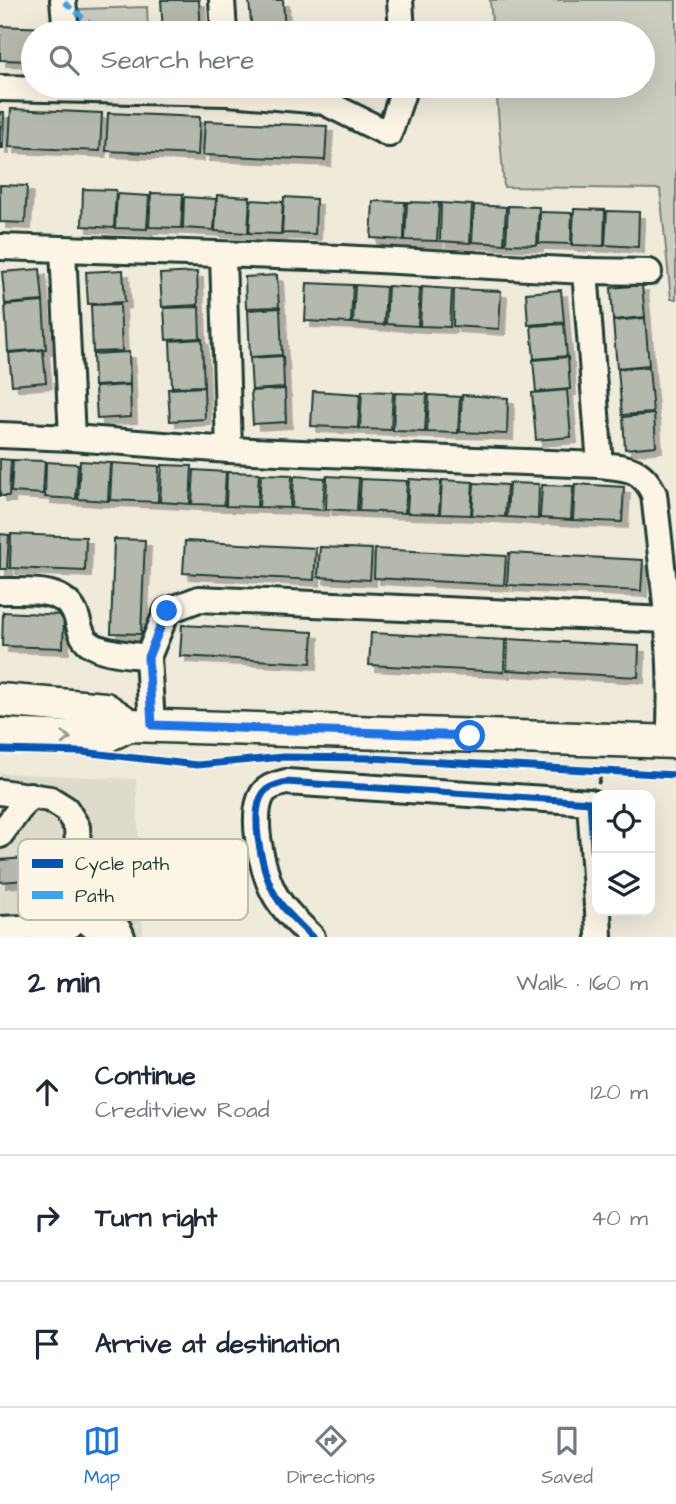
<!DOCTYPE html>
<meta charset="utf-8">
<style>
:root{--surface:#fff;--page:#f2f2f3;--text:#1f2937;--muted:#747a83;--line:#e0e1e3;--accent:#1a73e8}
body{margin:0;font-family:"Architects Daughter",sans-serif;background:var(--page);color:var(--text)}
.controls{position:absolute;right:21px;bottom:21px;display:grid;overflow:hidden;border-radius:14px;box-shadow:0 7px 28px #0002}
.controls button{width:63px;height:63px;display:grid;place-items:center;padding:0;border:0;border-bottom:2px solid var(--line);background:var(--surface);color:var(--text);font:35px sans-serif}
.stop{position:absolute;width:21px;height:21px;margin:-16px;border:5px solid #1a73e8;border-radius:50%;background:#fff}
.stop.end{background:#1a73e8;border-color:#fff;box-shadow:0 2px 7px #0008}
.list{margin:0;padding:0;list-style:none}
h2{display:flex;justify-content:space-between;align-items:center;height:91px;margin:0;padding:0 28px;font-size:30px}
h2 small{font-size:23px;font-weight:400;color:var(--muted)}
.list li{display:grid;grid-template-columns:46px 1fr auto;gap:21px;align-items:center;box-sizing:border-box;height:126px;padding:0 28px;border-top:2px solid var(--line)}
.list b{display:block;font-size:26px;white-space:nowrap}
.list p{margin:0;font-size:23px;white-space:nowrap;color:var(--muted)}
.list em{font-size:23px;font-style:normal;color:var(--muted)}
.icon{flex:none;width:38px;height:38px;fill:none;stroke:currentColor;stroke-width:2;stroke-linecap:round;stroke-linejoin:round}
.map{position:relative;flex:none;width:676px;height:937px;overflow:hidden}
.search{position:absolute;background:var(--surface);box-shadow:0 7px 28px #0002;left:21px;right:21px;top:21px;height:77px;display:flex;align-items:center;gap:18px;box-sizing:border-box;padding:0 24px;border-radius:38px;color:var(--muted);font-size:26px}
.sheet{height:469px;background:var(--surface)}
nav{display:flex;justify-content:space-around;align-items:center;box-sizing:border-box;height:98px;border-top:2px solid var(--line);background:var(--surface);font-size:19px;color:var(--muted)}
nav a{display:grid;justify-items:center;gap:4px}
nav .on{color:var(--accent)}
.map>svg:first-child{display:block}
.built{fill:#dedbcc}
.green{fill:#cccdbf;stroke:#76857a;stroke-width:2}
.building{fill:#b5b9ad;stroke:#1f3d34;stroke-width:2;filter:url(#shadow)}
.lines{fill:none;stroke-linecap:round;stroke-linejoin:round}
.minor-casing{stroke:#1f3d34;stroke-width:30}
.major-casing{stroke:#1f3d34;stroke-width:37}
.path{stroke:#1f3d34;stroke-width:3.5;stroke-dasharray:7 5;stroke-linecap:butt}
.minor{stroke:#fcf5e5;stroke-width:24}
.major{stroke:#fcf5e5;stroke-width:32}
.quiet{stroke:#3da4eb;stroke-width:5;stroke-dasharray:10 5;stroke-linecap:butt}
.cycleway-casing{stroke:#fcf5e5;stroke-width:11}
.cycleway{stroke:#0057b8;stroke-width:7}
.oneway{stroke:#8e998c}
.route{stroke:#1a73e8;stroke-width:9}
.key{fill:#fcf5e5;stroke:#babeb0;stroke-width:2}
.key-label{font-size:19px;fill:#1f3d34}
</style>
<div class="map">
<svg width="676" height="937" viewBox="0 0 676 937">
<defs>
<filter id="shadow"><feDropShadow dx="6" dy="6" stdDeviation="0" flood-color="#0004"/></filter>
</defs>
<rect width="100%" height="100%" fill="#efeada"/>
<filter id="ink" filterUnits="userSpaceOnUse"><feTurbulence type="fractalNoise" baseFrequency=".0143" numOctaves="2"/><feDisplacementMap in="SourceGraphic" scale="14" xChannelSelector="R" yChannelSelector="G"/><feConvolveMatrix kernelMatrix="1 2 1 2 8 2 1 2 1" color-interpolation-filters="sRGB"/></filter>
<g filter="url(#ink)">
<path class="built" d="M 0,773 L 136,779 L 143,937 L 0,937 Z"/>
<g class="green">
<path d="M 490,0 L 676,0 L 676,299 L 671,299 L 660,189 L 504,187 L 496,86 L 643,86 L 643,33 L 493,33 Z"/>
<path d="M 147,7 L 148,33 L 80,33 L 80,9 Z"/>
</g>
<g class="building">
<path d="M 161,0 L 199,0 L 201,33 L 163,33 Z"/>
<path d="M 249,0 L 283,0 L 285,33 L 252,33 Z"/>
<path d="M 0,26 L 47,28 L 47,33 L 33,33 L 33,61 L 0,60 Z"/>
<path d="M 11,109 L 102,113 L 100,151 L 9,147 Z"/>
<path d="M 0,112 L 4,112 L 3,148 L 0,148 Z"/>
<path d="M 108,113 L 200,117 L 198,155 L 106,151 Z"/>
<path d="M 205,121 L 327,126 L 325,160 L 203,155 Z"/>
<path d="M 0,185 L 27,186 L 25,223 L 0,222 Z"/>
<path d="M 83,189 L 116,190 L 114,228 L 82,226 Z"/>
<path d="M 151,193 L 183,194 L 181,228 L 149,227 Z"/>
<path d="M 117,194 L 149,196 L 147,229 L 115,228 Z"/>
<path d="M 217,195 L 250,197 L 248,233 L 215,231 Z"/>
<path d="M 184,197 L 216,199 L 214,230 L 183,228 Z"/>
<path d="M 284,197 L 316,199 L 315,234 L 282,233 Z"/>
<path d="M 251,200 L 283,202 L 281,234 L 249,233 Z"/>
<path d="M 373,201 L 405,202 L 404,240 L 371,238 Z"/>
<path d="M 407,202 L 439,203 L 437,241 L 405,240 Z"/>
<path d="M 441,203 L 472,205 L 470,243 L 440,241 Z"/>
<path d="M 474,205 L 506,207 L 504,244 L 472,242 Z"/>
<path d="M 508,206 L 539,207 L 537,245 L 506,244 Z"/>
<path d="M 574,209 L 605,210 L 604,246 L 572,245 Z"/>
<path d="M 607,211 L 639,212 L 638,247 L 605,245 Z"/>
<path d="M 540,212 L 572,213 L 571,244 L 539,243 Z"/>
<path d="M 40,269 L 43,301 L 5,304 L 2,272 Z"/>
<path d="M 123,270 L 125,302 L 88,304 L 86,272 Z"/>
<path d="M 197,272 L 198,305 L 162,307 L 160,274 Z"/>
<path d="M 277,275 L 279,307 L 246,308 L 245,277 Z"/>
<path d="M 307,283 L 353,285 L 351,323 L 305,321 Z"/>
<path d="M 355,285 L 386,287 L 384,325 L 353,323 Z"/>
<path d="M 642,285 L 645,317 L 613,320 L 611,288 Z"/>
<path d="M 388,286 L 420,288 L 418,326 L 386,324 Z"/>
<path d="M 422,287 L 452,289 L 450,327 L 420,326 Z"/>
<path d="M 454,289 L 501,291 L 499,329 L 453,326 Z"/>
<path d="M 561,290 L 564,322 L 528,325 L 526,293 Z"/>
<path d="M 43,302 L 46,349 L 8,352 L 5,305 Z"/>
<path d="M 120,304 L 122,351 L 93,352 L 91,305 Z"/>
<path d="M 199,307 L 200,338 L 166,340 L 164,308 Z"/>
<path d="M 280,308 L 282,355 L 250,357 L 248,310 Z"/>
<path d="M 645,318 L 649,365 L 617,368 L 613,321 Z"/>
<path d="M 564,324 L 567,356 L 534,359 L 531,326 Z"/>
<path d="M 202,339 L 204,386 L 172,387 L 170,341 Z"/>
<path d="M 43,350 L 46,382 L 12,385 L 9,353 Z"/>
<path d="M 129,352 L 130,384 L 94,386 L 93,354 Z"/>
<path d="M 283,356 L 284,388 L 252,390 L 250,358 Z"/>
<path d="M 568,357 L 570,389 L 536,392 L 533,360 Z"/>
<path d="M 649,367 L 653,413 L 622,415 L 618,369 Z"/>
<path d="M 130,385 L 131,417 L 97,419 L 95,387 Z"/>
<path d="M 204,387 L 205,419 L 170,421 L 168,389 Z"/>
<path d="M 285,389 L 286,422 L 253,424 L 251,391 Z"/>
<path d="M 567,390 L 571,437 L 536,440 L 532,393 Z"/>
<path d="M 313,391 L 360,394 L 358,428 L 311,426 Z"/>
<path d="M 362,391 L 393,392 L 391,430 L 360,429 Z"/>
<path d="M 395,393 L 427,394 L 425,432 L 393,431 Z"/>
<path d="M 429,395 L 460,397 L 458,433 L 427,432 Z"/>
<path d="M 462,395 L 508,398 L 507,434 L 460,432 Z"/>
<path d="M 654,414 L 656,446 L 625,449 L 623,417 Z"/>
<path d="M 0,459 L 11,460 L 9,496 L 0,496 Z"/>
<path d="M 13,460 L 45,461 L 43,494 L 11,492 Z"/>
<path d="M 80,461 L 110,463 L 108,501 L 78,499 Z"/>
<path d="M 46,462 L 78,464 L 76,499 L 45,497 Z"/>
<path d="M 112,463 L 159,466 L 158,502 L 110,500 Z"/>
<path d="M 162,465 L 192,466 L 190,504 L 160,502 Z"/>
<path d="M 194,470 L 226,472 L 224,505 L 192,504 Z"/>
<path d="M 227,472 L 259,473 L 257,507 L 226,506 Z"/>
<path d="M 261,474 L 292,475 L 290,508 L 259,507 Z"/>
<path d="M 294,476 L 325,478 L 323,510 L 292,508 Z"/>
<path d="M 327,476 L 359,478 L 357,511 L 326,509 Z"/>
<path d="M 361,479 L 407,481 L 405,513 L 359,511 Z"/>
<path d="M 409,479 L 441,481 L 439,514 L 407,513 Z"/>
<path d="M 442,480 L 473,482 L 471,515 L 440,514 Z"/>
<path d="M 474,483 L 507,485 L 505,517 L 472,515 Z"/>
<path d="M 509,483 L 539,484 L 538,519 L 507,517 Z"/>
<path d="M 575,484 L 624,487 L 622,522 L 573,520 Z"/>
<path d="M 542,485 L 573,486 L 571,520 L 540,518 Z"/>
<path d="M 0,534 L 9,535 L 7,569 L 0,569 Z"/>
<path d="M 11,534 L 86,537 L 85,571 L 10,568 Z"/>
<path d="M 114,539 L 145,540 L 141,634 L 111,633 Z"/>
<path d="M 185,541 L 316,548 L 314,580 L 183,573 Z"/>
<path d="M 320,547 L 372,549 L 370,580 L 318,577 Z"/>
<path d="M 375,549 L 506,556 L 504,585 L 374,578 Z"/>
<path d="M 509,553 L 643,560 L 641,591 L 507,585 Z"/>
<path d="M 3,612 L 64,615 L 63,648 L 2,646 Z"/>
<path d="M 182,625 L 313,632 L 311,663 L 180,656 Z"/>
<path d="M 371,633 L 505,640 L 504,672 L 369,665 Z"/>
<path d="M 508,639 L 639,646 L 638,677 L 507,670 Z"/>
<path d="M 47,845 L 52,913 L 45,913 L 43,887 L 27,889 L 26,880 L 0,882 L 0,860 L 25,858 L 24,847 Z"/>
</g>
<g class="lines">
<g class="minor-casing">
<g id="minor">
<path d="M 63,0 L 66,33"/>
<path d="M 222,0 L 224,33"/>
<path d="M 400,0 L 402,33"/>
<path d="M 0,88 L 228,93 L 322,101 L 389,134 L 405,86"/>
<path d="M 0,247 L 341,258 L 585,271 L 600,465"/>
<path d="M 63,250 L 72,438"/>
<path d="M 223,256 L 229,450"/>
<path d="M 585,271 L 649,272"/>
<path d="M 0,435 L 72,438 L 229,450 L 600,465 C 627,468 641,467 654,494 C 663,576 675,659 669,742"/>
<path d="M 0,591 C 25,592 62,586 75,613 C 80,624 79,635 89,643 C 103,654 131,654 148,657"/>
<path d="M 152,725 L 148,657 L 167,611 L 199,599 L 667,620"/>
<path d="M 0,792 L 50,799 L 66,809 L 77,827 L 82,912 L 69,926 L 0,929"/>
<path d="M 0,835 L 30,795"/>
<path d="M 598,911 L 599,937"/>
<path d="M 82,912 L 90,924 C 105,923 117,921 122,937"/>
<path d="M 312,937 C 298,923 281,908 273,891 C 262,870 247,808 266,790 C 272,785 279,784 286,782 L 590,802 L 597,906"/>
</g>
</g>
<g class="major-casing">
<g id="major">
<path d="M 0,700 L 105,709 L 129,725"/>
<path d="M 0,735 L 99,739 L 129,725 L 676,742"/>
</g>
</g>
<path class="path" d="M 598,784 L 604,769"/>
<use href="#minor" class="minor"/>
<use href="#major" class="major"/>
<g class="quiet">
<path d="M 64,2 L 97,29 L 98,33"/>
<path d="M 84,86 L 84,90"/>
</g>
<g class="cycleway-casing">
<g id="cycleway">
<path d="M 0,750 L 82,752 L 197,765 L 283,757 L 371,758 L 676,775"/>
<path d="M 312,937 C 298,923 281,908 273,891 C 262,870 247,808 266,790 C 272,785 279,784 286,782 L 590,802 L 597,906"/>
</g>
</g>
<use href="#cycleway" class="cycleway"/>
</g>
<defs><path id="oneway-chevron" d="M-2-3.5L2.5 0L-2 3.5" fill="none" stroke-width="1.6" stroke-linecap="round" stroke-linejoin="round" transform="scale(1.75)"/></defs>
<use class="oneway" href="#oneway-chevron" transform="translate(66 738) rotate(2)"/>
</g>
<g class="lines" filter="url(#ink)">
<path class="route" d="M 167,611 L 148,657 L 152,725 L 470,736"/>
</g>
<rect x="18" y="839" width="230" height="81" rx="10" class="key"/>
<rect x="32" y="859" width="31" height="9" fill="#0057b8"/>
<rect x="32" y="891" width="31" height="8" fill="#3da4eb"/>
<g class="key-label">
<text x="75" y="870">Cycle path</text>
<text x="75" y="902">Path</text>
</g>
</svg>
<div class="controls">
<button><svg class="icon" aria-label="locate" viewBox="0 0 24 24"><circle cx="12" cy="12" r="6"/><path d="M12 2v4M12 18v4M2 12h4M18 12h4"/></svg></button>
<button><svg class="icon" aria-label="layers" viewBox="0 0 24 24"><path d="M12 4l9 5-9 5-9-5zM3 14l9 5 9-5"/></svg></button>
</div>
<div class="stop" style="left:470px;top:736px"></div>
<div class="stop end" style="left:167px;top:611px"></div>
<div class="search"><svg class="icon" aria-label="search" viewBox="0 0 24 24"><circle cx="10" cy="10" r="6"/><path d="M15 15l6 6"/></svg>Search here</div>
</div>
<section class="sheet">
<h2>2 min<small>Walk · 160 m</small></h2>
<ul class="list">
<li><svg class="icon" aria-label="ahead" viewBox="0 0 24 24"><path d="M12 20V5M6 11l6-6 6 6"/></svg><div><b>Continue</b><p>Creditview Road</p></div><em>120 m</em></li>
<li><svg class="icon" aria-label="right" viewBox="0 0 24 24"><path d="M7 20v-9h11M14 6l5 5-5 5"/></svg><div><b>Turn right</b></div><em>40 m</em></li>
<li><svg class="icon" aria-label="arrive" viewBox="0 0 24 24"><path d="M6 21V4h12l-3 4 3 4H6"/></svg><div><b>Arrive at destination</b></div></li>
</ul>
</section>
<nav>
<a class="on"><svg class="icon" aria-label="map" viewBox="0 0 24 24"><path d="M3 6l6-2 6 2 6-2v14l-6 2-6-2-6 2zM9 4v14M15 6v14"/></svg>Map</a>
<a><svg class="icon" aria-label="directions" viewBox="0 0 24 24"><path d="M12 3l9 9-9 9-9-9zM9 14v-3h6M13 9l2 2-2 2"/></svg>Directions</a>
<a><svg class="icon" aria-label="saved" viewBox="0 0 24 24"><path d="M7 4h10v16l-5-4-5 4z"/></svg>Saved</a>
</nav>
